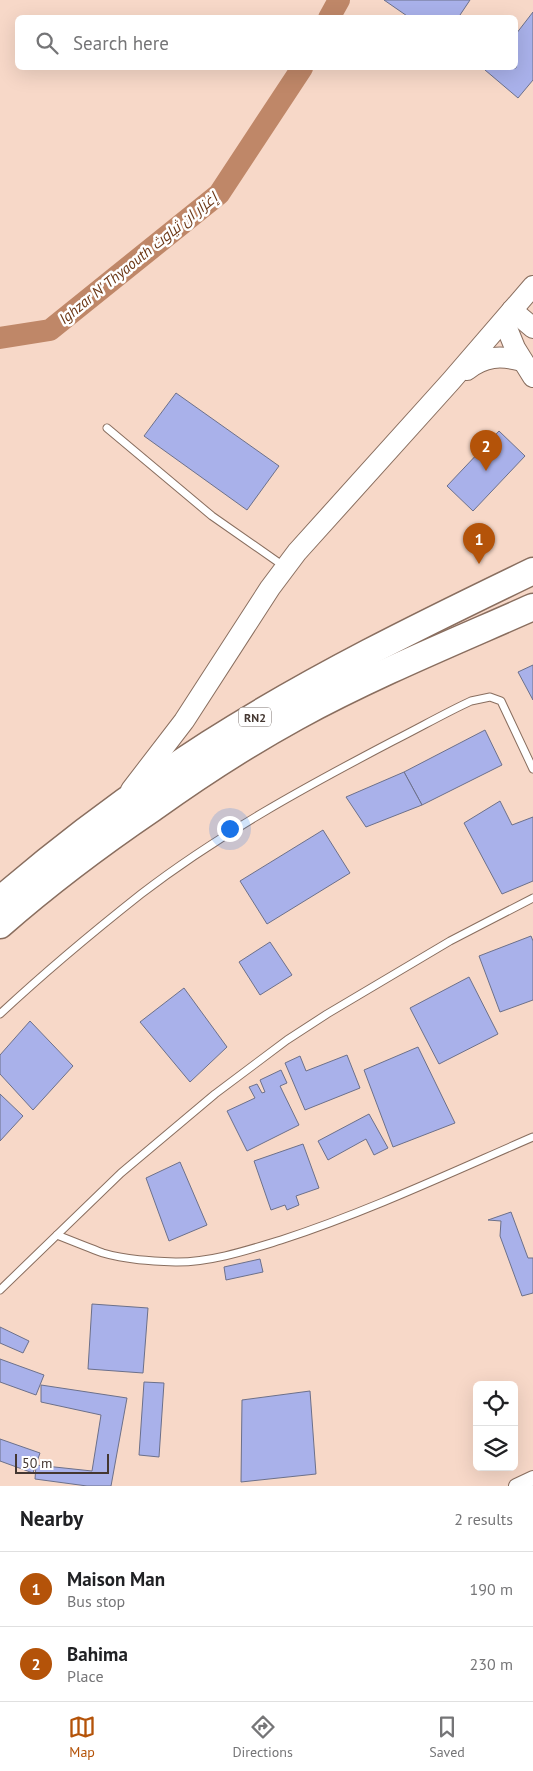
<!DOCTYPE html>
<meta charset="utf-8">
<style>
:root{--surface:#fff;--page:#f2f2f2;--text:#202124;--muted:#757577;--line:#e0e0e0;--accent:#b45309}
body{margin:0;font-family:"PT Sans",Cairo,sans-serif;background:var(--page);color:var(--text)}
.controls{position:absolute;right:15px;bottom:15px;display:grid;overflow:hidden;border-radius:8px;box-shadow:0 5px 20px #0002}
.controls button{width:45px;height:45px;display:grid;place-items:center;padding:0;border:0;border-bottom:1px solid var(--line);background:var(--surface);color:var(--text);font:25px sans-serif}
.scale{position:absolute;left:15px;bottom:12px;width:94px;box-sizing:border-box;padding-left:5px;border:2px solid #443731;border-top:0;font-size:14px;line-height:18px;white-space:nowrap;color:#443731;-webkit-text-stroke:4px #fff;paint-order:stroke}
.you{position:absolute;left:229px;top:828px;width:18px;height:18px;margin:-12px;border:4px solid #fff;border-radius:50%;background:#1a73e8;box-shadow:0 0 0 8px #1a73e833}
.badge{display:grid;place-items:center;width:32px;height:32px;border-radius:50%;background:var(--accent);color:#fff;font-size:16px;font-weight:700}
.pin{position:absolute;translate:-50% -41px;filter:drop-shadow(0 1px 2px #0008)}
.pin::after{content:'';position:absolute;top:26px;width:18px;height:15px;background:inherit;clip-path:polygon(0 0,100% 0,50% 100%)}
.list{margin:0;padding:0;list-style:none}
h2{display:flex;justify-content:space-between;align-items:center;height:65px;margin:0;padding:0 20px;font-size:21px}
h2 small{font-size:16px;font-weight:400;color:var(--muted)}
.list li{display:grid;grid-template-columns:32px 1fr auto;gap:15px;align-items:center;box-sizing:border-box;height:75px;padding:0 20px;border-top:1px solid var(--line)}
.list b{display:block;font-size:19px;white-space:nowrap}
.list p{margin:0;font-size:16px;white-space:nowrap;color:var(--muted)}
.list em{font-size:16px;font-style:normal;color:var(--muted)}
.icon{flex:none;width:28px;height:28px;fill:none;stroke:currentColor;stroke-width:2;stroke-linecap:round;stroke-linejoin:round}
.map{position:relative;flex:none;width:533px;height:1486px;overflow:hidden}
.search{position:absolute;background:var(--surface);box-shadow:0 5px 20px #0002;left:15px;right:15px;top:15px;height:55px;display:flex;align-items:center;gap:12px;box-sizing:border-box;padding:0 18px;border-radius:8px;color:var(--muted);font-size:19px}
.sheet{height:215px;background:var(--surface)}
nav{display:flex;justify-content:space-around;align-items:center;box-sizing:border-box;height:70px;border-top:1px solid var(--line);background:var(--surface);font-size:14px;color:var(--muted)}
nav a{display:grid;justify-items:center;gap:2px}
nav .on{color:var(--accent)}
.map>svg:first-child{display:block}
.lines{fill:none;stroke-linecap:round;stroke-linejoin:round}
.river{stroke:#bf8768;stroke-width:22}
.building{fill:#a9b1ea;stroke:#6c708a}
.lane-casing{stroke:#896e5f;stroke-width:9}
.street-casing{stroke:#896e5f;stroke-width:16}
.secondary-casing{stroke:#896e5f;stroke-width:22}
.highway-casing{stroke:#896e5f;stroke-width:29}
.lane{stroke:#fff;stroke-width:7}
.street{stroke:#fff;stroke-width:14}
.secondary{stroke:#fff;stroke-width:20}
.highway{stroke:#fff;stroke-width:26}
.labels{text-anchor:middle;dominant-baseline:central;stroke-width:5;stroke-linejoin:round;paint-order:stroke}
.shield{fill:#fff;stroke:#7c736f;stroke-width:1}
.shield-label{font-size:12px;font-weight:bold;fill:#443731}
.water-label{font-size:15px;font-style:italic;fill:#6c3715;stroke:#fff}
</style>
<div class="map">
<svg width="533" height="1486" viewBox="0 0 533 1486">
<rect width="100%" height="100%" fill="#f7d8c8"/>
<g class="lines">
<g class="river">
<path d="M 329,18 L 339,0"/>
<path d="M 0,338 L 50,330 L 219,194 L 302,68"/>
</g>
</g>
<g class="building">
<path d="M 384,0 L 470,0 L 458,18 L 410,18 Z"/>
<path d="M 533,12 L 533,80 L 518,98 L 485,70 L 488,68 L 516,68 L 516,34 Z"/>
<path d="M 176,393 L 279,466 L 247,510 L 144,436 Z"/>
<path d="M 499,431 L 525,456 L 473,511 L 447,486 Z"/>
<path d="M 533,665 L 533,700 L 518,672 Z"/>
<path d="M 485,730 L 502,765 L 422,805 L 404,772 Z"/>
<path d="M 404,772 L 422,805 L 366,827 L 346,797 Z"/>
<path d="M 500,801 L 512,825 L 533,817 L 533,881 L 502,894 L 464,823 Z"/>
<path d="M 323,830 L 350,873 L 267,924 L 240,881 Z"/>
<path d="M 531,936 L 533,941 L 533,1000 L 500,1012 L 479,956 Z"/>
<path d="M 270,942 L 292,975 L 260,995 L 239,962 Z"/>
<path d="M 469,977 L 498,1034 L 439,1064 L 410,1008 Z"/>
<path d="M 184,988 L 227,1047 L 190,1082 L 140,1022 Z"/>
<path d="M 30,1021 L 73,1066 L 33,1110 L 0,1074 L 0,1055 Z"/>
<path d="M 418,1047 L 455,1123 L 393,1147 L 364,1070 Z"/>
<path d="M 347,1055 L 360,1088 L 305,1110 L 285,1063 L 300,1056 L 306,1071 Z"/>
<path d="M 281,1070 L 287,1083 L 280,1086 L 299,1125 L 247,1151 L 227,1111 L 255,1098 L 249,1087 L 257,1084 L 262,1093 L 265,1092 L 260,1080 Z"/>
<path d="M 0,1094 L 23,1116 L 0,1141 Z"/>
<path d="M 369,1114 L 388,1148 L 374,1155 L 366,1139 L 328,1160 L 318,1141 Z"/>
<path d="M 303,1144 L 319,1188 L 296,1196 L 299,1205 L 287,1210 L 285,1205 L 271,1210 L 254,1161 Z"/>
<path d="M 180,1162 L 207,1225 L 169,1241 L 146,1178 Z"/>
<path d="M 511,1212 L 528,1258 L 533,1258 L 533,1293 L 522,1296 L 500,1236 L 501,1221 L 488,1220 Z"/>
<path d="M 260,1259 L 263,1272 L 226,1280 L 224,1267 Z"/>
<path d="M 92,1304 L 148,1308 L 143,1373 L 88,1369 Z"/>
<path d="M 0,1327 L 29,1341 L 23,1353 L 0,1343 Z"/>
<path d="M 0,1359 L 44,1375 L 36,1395 L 0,1382 Z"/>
<path d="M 144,1382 L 164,1383 L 159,1457 L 139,1455 Z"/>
<path d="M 41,1385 L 127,1398 L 111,1486 L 87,1486 L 35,1479 L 36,1465 L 92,1471 L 101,1415 L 41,1402 Z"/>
<path d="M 310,1391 L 316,1474 L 241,1482 L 242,1400 Z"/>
<path d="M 0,1439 L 40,1453 L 33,1473 L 0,1461 Z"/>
</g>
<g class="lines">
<g class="lane-casing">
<g id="lane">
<path d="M 107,428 L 212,516 L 285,567"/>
<path d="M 0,1014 C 45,972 93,932 141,894 C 219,834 307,786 393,741 C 419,728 445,713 471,701 L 490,697 L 501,701 L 533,769"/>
<path d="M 57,1235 C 72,1241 87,1247 103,1253 C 126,1260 153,1261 177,1262 C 212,1262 248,1250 281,1240 C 367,1212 450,1173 533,1137"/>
<path d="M 0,1290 L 121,1173 L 215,1094 L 287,1040 L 327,1014 L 450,941 L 533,898"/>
</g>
</g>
<g class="street-casing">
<path id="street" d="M 516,1486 L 533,1478"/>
</g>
<g class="secondary-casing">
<g id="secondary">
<path d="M 512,310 L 533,328"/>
<path d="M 504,321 L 515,348 L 533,377"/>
<path d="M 467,370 C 484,356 501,355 522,361"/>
<path d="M 131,790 L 184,721 L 270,588 L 297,552 L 451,381 L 533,286"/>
</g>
</g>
<g class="highway-casing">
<g id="highway">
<path d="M 0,900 C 66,843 136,791 209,744 C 312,678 423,624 533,571"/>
<path d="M 0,925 C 48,883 100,844 153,808 C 199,775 247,744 296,717 C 373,675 454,642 533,607"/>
</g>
</g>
<use href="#lane" class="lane"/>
<use href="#street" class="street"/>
<use href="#secondary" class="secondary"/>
<use href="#highway" class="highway"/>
</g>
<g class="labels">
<rect class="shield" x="239" y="707.5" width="32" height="19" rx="4"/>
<g class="shield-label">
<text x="255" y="717">RN2</text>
</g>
<g class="water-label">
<text transform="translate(138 258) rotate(-39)">Ighzar N' Thyaouth إغزار ان ثياوث</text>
</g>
</g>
</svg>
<div class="controls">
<button><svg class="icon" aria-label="locate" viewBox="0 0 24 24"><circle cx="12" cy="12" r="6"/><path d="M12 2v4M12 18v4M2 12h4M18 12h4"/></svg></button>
<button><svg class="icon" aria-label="layers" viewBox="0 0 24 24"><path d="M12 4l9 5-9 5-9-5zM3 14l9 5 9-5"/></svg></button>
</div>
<div class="scale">50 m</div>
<div class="you"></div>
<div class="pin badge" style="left:479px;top:564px">1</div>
<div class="pin badge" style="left:486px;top:471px">2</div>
<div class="search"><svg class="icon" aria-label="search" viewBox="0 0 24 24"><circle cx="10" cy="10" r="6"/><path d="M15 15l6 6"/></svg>Search here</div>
</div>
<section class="sheet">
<h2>Nearby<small>2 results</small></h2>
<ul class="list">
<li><span class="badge">1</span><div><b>Maison Man</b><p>Bus stop</p></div><em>190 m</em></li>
<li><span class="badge">2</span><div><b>Bahima</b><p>Place</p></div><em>230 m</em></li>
</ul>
</section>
<nav>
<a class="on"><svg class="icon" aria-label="map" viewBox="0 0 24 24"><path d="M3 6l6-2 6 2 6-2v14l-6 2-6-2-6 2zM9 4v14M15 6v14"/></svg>Map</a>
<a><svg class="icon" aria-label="directions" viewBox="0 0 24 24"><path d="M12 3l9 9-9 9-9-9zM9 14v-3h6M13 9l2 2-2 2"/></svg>Directions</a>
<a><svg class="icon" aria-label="saved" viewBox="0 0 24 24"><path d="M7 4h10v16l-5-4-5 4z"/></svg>Saved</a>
</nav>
